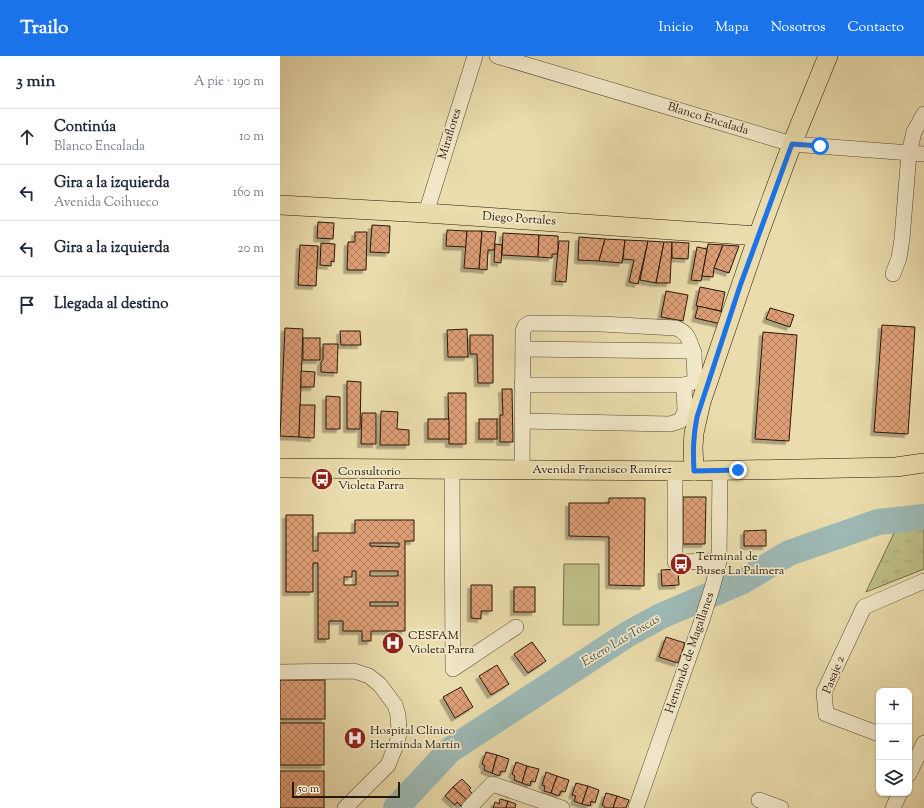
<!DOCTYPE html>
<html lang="es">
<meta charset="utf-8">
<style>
:root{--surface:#fff;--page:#f2f2f3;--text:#1f2937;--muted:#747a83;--line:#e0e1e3;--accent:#1a73e8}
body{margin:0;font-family:"Sorts Mill Goudy",serif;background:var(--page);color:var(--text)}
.controls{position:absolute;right:12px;bottom:12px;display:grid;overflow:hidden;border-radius:8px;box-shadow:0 1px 3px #0004}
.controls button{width:36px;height:36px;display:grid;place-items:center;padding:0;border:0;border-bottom:1px solid var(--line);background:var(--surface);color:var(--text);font:20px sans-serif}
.scale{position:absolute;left:12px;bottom:10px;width:108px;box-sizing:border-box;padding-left:4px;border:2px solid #281808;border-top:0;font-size:11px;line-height:14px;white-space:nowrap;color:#281808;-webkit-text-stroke:3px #f1e8c9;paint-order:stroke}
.stop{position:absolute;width:12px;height:12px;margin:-9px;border:3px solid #1a73e8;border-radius:50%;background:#fff}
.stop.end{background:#1a73e8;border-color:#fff;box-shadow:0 1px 4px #0008}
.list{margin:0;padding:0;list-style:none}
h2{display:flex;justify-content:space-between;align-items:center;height:52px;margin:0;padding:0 16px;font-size:17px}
h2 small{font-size:13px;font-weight:400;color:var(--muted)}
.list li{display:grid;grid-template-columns:26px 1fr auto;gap:12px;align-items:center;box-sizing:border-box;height:56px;padding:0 16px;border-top:1px solid var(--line)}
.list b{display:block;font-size:15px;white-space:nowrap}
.list p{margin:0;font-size:13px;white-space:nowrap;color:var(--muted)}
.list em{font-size:13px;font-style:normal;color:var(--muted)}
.icon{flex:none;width:22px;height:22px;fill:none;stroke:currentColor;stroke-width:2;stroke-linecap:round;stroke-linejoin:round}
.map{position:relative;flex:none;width:644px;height:752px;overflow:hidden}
header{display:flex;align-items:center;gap:24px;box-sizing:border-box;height:56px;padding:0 20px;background:var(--accent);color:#fff}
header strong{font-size:19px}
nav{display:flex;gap:22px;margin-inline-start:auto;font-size:14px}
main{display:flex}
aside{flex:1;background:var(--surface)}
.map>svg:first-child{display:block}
.grass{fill:url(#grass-tufts);stroke:#726c46}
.garden{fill:#bdbf85;stroke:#726c46}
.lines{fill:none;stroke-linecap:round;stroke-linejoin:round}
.river{stroke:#9db9b5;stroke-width:26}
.building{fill:url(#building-cross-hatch);stroke:#281808;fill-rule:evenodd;filter:url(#shadow)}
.minor-casing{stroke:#584931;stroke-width:16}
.major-casing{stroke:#281808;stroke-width:20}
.minor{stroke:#f1e8c9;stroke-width:15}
.major{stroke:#eadcac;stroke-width:19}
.route{stroke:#1a73e8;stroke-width:5}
.labels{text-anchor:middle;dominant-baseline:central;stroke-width:3.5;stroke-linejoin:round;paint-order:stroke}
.street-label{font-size:12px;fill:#281808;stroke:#f1e8c9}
.poi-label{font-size:12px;fill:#281808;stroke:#f1e8c9;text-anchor:start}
.water-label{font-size:13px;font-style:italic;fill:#515045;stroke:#f1e8c9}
</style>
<header>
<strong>Trailo</strong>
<nav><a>Inicio</a><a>Mapa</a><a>Nosotros</a><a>Contacto</a></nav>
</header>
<main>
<aside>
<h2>3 min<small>A pie · 190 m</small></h2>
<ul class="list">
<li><svg class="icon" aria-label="ahead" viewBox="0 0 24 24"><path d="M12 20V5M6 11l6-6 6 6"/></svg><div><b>Continúa</b><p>Blanco Encalada</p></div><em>10 m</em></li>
<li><svg class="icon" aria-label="left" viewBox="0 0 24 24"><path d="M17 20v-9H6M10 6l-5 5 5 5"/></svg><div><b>Gira a la izquierda</b><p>Avenida Coihueco</p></div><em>160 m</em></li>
<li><svg class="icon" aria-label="left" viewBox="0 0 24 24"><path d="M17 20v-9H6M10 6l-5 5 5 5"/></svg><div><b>Gira a la izquierda</b></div><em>20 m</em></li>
<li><svg class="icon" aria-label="arrive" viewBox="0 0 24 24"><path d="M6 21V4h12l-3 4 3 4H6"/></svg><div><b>Llegada al destino</b></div></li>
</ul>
</aside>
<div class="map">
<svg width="644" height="752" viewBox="0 0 644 752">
<defs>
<pattern id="grass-tufts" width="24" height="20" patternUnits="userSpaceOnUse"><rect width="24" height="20" fill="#bdbf85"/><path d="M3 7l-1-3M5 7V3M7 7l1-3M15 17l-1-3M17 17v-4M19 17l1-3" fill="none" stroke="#a2a371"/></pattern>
<pattern id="building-cross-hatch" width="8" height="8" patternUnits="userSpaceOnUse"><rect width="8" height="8" fill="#dd9e75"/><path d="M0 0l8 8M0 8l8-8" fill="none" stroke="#b3805e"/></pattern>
<filter id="shadow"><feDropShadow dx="-3.5" dy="3.5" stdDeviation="0" flood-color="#0004"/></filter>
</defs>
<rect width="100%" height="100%" fill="#eadcac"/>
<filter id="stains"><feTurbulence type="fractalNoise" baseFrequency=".005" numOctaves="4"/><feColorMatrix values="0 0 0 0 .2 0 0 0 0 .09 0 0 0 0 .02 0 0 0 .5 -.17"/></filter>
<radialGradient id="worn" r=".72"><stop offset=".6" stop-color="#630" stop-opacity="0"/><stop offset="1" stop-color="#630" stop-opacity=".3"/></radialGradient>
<path class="grass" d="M 644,470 L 644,513 L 586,536 L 615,475 Z"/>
<path class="garden" d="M 284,508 L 319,508 L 319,569 L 283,569 Z"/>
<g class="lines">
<path class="river" d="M 116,752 L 170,694 L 348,578 L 381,560 L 463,525 L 509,497 L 598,466 L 644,461"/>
</g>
<g class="building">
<path d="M 38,166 L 54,167 L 53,183 L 37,182 Z"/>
<path d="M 92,169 L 110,170 L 109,197 L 90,196 Z"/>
<path d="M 167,174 L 187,175 L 186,191 L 166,190 Z"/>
<path d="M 187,175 L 202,175 L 199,213 L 184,212 Z"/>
<path d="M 202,175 L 216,176 L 214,194 L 208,194 L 207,214 L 199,213 Z"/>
<path d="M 75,176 L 87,176 L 86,214 L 67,214 L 68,186 L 75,186 Z"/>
<path d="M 223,177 L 259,179 L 258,201 L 222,199 Z"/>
<path d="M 259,179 L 278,180 L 278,198 L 272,198 L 272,202 L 258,201 Z"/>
<path d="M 299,181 L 325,183 L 319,205 L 298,204 Z"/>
<path d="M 325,183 L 345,184 L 342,207 L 319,205 Z"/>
<path d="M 345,184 L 368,185 L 358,228 L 349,226 L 354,204 L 343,203 Z"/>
<path d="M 279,185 L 289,185 L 286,226 L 275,225 Z"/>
<path d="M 368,185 L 384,186 L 376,227 L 360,224 Z"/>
<path d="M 384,186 L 392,186 L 390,227 L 376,227 Z"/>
<path d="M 392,186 L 409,187 L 408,203 L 392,202 Z"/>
<path d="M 41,187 L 55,188 L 54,206 L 51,205 L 51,210 L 40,209 Z"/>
<path d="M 215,188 L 222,189 L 221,207 L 214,206 Z"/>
<path d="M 428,188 L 443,189 L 434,212 L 433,221 L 422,220 Z"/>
<path d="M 20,189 L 38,190 L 36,230 L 18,229 Z"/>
<path d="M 443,189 L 459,190 L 449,217 L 434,212 Z"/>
<path d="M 417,191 L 427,193 L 421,225 L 411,224 Z"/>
<path d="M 420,231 L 445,236 L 441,255 L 416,250 Z"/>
<path d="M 386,235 L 408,239 L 403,265 L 381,261 Z"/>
<path d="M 418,250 L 444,256 L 441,268 L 415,262 Z"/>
<path d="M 490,252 L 514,259 L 510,271 L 486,263 Z"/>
<path d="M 602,269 L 635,271 L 628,378 L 594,376 Z"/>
<path d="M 5,272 L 23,273 L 19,381 L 0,380 Z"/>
<path d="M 187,273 L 188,301 L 168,301 L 167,274 Z"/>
<path d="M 60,275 L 80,275 L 81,289 L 61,289 Z"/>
<path d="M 483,276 L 517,279 L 509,385 L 475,383 Z"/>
<path d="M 190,279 L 213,279 L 213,327 L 198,327 L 197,298 L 190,298 Z"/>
<rect x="23" y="282" width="17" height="22"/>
<path d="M 43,288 L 58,288 L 57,317 L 41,316 L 41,306 L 43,304 Z"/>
<path d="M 21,315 L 35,316 L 34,331 L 21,331 Z"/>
<path d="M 67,325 L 81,326 L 80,373 L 67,373 Z"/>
<path d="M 222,333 L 232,333 L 233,386 L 220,386 L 220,359 L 223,359 Z"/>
<path d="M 168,337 L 186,337 L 186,388 L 169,388 Z"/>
<path d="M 46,340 L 60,341 L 60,373 L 46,373 Z"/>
<path d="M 20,349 L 35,349 L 34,382 L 19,381 Z"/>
<path d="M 101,355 L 118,356 L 117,373 L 129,374 L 129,389 L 100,389 Z"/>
<path d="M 82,357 L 96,357 L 96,388 L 81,388 Z"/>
<rect x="148" y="363" width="21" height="20"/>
<rect x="199" y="363" width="18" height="20"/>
<path d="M 403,441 L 426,441 L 425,488 L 403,488 Z"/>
<path d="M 329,442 L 365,442 L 364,530 L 329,529 L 329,481 L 289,480 L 289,447 L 329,447 Z"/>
<path d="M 6,459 L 33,459 L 33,495 L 38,495 L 38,477 L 75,477 L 75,464 L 134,464 L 134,485 L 125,485 L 125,575 L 91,575 L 91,585 L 82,585 L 82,575 L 63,575 L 63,565 L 49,565 L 49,583 L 38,583 L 38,507 L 33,507 L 33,536 L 6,536 ZM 90,487 L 119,487 L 119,491 L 90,490 ZM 72,515 L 76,515 L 76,529 L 64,529 L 64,521 L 72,521 ZM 90,515 L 118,515 L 118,520 L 90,520 ZM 90,546 L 118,546 L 118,550 L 90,550 Z"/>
<path d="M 486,474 L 486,490 L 464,490 L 464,475 Z"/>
<path d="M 398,513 L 399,529 L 382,530 L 381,514 Z"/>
<path d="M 191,529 L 212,529 L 212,555 L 201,555 L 201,563 L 191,562 Z"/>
<rect x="234" y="531" width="21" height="25"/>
<path d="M 386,581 L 405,587 L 398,607 L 379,601 Z"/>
<path d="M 252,586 L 266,605 L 248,617 L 234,598 Z"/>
<path d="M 217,609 L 229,628 L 211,639 L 199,620 Z"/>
<rect x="0" y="624" width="45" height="39"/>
<path d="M 181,631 L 193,651 L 175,662 L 163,641 Z"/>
<rect x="0" y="667" width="44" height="42"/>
<path d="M 206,696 L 217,699 L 212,717 L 204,714 L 205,710 L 202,708 Z"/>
<path d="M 217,699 L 229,703 L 225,716 L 221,715 L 219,720 L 212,717 Z"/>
<path d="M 236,706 L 247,710 L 242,727 L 234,724 L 235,720 L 232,718 Z"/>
<path d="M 247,710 L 259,713 L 255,726 L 251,725 L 250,730 L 242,727 Z"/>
<rect x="0" y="715" width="44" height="37"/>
<path d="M 266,716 L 277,720 L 271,737 L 264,735 L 265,730 L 262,729 Z"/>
<path d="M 277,720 L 289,724 L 285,736 L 281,735 L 279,740 L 271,737 Z"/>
<path d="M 182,723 L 191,732 L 189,734 L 193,738 L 187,744 L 173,731 Z"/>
<path d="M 296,727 L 308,730 L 302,748 L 294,745 L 296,740 L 292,739 Z"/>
<path d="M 308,730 L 319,734 L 315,747 L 311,745 L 310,750 L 302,748 Z"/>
<path d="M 173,731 L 187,744 L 181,750 L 177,746 L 175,749 L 165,740 Z"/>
<path d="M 326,737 L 337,740 L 333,752 L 325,752 L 325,751 L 322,749 Z"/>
<path d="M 337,740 L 349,744 L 346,752 L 333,752 Z"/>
<path d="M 220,743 L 228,745 L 226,752 L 213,752 L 215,746 L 219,748 Z"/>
<path d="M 228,745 L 236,748 L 235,752 L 226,752 Z"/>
</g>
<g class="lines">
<g class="minor-casing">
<g id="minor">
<path d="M 217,0 L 512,88 L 644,98"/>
<path d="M 146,157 L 195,0"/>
<path d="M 613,218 L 619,202 L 622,183 L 629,97 L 634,76 L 644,58"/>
<path d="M 242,329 L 404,329 L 411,327 L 415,323 L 414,297 L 408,295 L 243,293"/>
<path d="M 242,365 L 390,368 L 400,365 L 405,356 L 404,329"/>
<path d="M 172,413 L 173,613 L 236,571"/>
<path d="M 242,414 L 243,275 L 245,270 L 250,267 L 321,268 L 396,272 C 409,277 409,285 414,297"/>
<path d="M 395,415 L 395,506 L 439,505"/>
<path d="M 0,616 L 74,615 L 89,620 L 100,629 L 115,649 L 118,659 L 119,674 L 118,684 L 108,709 L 65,752"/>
<path d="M 599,678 L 546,658 L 544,636 L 584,551 L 644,525"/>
<path d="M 629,718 L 644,687"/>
<path d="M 479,744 L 501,752"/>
<path d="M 189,752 L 212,728 L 282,752"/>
<path d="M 356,752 L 422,564 L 433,529 L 439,505 L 440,414"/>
<path d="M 613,752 L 620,737"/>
</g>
</g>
<g class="major-casing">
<g id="major">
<path d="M 0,149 L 146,157 L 478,180"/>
<path d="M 0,412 L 414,415 L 616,411 L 644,407"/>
<path d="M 414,415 L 413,391 L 414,377 L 421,346 L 478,180 L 512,88 L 548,0"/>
</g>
</g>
<use href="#minor" class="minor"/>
<use href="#major" class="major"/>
</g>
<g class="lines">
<path class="route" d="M 458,414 L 414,415 C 413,395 413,381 417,361 L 460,230 L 512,88 L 540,90"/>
</g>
<defs>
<g id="bus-disc" transform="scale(1.15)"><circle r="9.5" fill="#8f2418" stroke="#f1e8c9"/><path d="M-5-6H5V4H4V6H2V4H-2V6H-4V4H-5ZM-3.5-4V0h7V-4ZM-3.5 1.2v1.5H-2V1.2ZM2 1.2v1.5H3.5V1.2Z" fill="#fff"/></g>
<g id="hospital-disc" transform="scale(1.15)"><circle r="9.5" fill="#8f2418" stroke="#f1e8c9"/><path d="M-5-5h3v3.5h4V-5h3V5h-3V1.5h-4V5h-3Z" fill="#fff"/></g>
</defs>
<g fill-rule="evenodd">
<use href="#bus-disc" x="42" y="423"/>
<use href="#bus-disc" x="401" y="508"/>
<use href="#hospital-disc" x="113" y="587"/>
<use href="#hospital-disc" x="75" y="682"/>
</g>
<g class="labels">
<g class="street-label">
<text transform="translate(428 63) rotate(17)">Blanco Encalada</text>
<text transform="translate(170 78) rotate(-73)">Miraflores</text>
<text transform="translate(239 163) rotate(4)">Diego Portales</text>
<text x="322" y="414">Avenida Francisco Ramírez</text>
<text transform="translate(410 597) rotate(-71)">Hernando de Magallanes</text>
<text transform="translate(554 619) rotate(-68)">Pasaje 2</text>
</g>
<g class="poi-label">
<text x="58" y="416">Consultorio<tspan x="58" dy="14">Violeta Parra</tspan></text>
<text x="416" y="501">Terminal de<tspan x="416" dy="14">Buses La Palmera</tspan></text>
<text x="128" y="580">CESFAM<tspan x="128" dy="14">Violeta Parra</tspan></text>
<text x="90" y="675">Hospital Clínico<tspan x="90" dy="14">Herminda Martín</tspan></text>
</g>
<g class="water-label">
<text transform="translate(341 585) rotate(-31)">Estero Las Toscas</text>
</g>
</g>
<rect width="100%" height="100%" filter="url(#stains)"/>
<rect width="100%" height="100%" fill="url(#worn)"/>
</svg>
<div class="controls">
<button>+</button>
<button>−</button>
<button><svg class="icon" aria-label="layers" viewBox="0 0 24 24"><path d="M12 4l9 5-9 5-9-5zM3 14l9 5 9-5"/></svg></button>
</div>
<div class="scale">50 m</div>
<div class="stop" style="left:540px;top:90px"></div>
<div class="stop end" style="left:458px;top:414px"></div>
</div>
</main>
